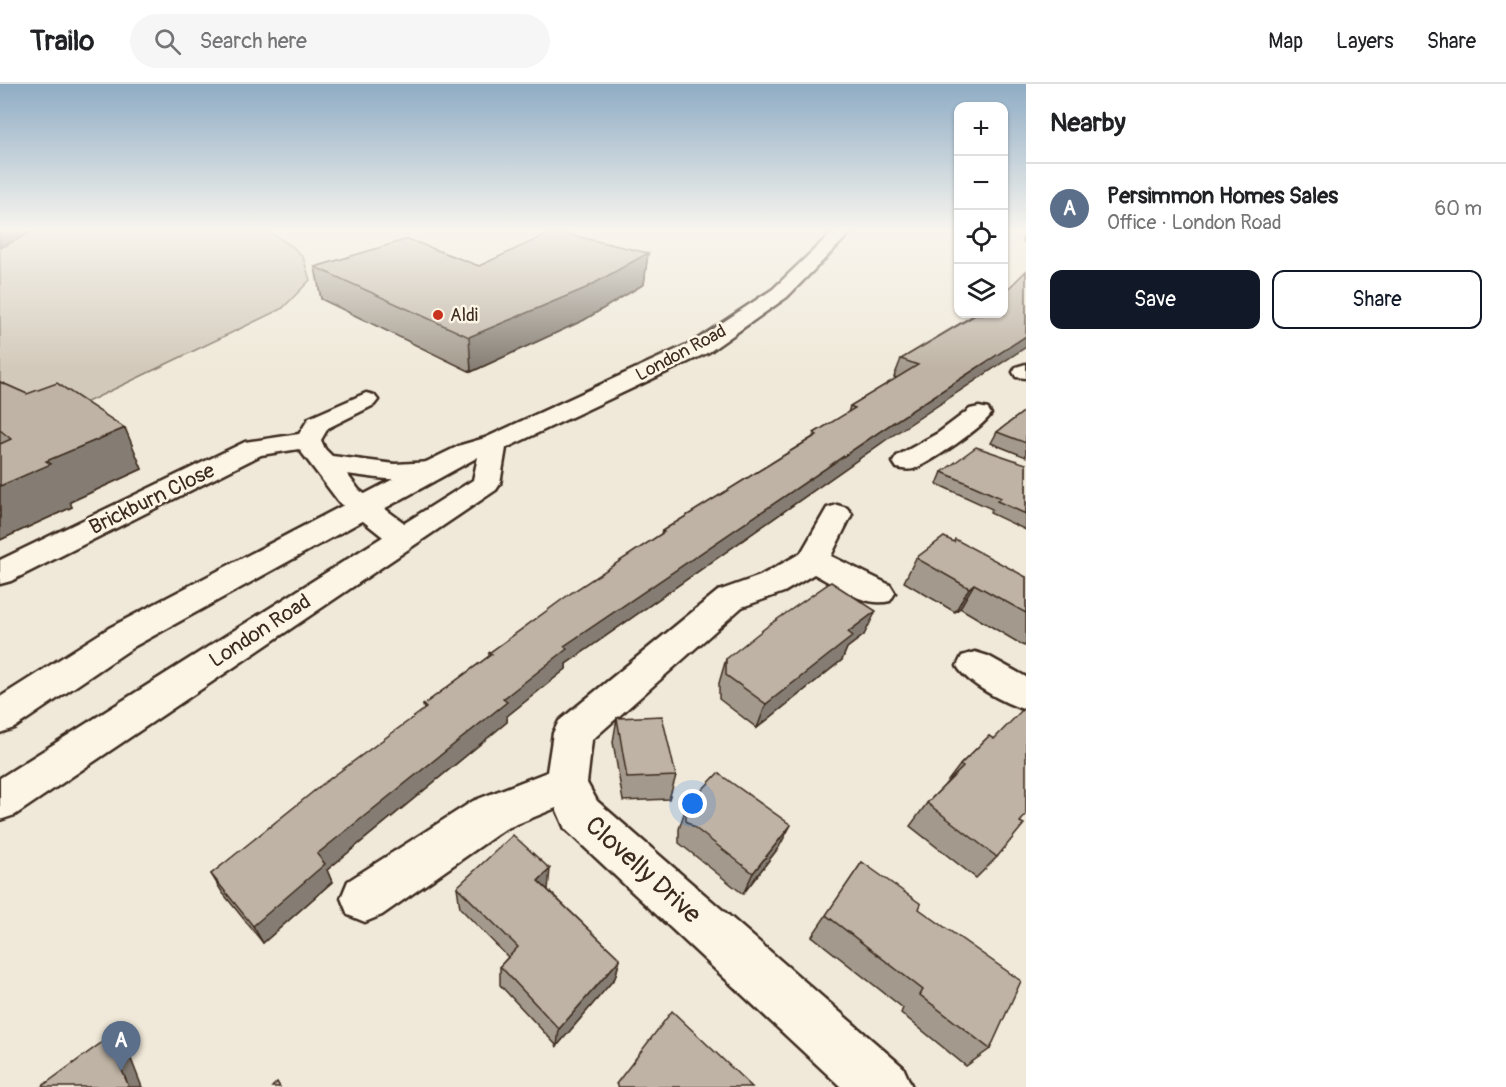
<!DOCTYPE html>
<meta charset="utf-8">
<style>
:root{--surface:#fff;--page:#f6f6f6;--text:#202124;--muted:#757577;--line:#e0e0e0;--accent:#111827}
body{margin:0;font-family:Pangolin,sans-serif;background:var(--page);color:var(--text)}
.controls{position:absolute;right:18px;top:18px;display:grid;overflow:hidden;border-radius:12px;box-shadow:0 2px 4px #0004}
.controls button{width:54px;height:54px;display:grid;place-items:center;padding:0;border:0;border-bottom:2px solid var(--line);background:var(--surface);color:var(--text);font:30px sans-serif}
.you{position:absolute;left:693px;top:720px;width:21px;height:21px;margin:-15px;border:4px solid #fff;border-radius:50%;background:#1a73e8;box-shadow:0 0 0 9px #1a73e833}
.badge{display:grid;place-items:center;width:39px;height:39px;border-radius:50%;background:var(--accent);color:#fff;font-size:20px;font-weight:700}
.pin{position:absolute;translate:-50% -50px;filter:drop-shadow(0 2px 3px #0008)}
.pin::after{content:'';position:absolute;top:32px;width:21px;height:18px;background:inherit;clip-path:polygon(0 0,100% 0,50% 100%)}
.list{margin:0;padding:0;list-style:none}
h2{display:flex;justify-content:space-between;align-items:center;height:78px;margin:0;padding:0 24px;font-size:26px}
h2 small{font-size:20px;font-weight:400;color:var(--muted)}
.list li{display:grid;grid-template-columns:39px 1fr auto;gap:18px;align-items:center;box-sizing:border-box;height:90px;padding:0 24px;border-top:2px solid var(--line)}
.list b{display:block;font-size:22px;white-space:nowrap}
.list p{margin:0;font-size:20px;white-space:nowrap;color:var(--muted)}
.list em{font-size:20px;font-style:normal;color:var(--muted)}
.actions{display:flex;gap:12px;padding:18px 24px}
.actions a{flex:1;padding:14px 0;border:2px solid var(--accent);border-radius:12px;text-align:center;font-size:21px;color:var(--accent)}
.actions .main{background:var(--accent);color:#fff}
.icon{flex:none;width:33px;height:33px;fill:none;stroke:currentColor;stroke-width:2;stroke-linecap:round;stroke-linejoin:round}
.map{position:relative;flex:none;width:1026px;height:1003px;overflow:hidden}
header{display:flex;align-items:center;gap:36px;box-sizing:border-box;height:84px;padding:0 30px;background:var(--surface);border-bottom:2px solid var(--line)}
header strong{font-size:28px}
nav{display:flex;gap:33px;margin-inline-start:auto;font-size:21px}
.search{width:420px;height:54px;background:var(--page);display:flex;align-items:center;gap:15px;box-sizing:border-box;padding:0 21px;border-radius:33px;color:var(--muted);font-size:22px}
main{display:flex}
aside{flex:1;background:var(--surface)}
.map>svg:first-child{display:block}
.green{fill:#d2c9ba;stroke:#867a6c;stroke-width:1.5}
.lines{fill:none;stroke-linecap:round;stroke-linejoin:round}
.street-casing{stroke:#3b2a1e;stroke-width:5}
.primary-casing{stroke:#3b2a1e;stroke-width:5}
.street{fill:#fcf5e5;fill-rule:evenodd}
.primary{fill:#fcf5e5;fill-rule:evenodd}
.wall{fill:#a39a8d;stroke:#3b2a1e;stroke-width:1.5}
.shaded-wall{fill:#857d73;stroke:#3b2a1e;stroke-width:1.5}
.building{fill:#beb3a4;stroke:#3b2a1e;stroke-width:1.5}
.poi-dot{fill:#c8321e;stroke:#fcf5e5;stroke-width:2}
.labels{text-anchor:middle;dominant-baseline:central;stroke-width:5;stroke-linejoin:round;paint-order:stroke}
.far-poi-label{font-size:18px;fill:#3b2a1e;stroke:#fcf5e5;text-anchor:start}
.far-street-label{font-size:18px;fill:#3b2a1e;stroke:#fcf5e5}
.street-label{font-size:21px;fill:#3b2a1e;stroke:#fcf5e5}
.near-street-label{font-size:26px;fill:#3b2a1e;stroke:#fcf5e5}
</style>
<header>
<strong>Trailo</strong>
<div class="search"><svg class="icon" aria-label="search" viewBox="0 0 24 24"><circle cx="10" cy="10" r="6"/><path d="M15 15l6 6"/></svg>Search here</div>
<nav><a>Map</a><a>Layers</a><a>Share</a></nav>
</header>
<main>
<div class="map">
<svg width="1026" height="1003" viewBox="0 0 1026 1003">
<rect width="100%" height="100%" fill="#f0e9d9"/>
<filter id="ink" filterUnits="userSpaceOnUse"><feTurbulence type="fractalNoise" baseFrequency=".0167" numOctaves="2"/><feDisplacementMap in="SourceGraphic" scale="12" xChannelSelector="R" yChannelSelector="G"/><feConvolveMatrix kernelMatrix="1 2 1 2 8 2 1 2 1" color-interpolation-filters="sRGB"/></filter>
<g filter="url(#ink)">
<path class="green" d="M 0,145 L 264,145 L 292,162 L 303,173 L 310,196 L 283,224 L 77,323 L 0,307 Z"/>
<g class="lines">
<g class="street-casing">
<g id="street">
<path d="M 1026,280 L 1026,294 L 1016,293 L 1013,288 L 1016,283 Z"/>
<path d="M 366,309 L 374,311 L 378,316 L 374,321 L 328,344 L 321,356 L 325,365 L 332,372 L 395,380 L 432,378 L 442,380 L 446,386 L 442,392 C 410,400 378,394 347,390 L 359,406 L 414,446 L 418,453 L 414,460 L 403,463 L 392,460 L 339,418 L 299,365 L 261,371 L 11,497 L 0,500 L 0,476 L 245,358 L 299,350 L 309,334 Z"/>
<path d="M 979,323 L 988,325 L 991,330 C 981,345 934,376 916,384 C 909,387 904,385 897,384 L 893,378 L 897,372 L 938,349 L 970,325 Z"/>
<path d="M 837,421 L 847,424 L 852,430 L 831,472 L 890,501 L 895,509 L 890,517 C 864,524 836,501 814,490 L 784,508 L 742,523 L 592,656 L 587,699 L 597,717 L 903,983 L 912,1003 L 841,1003 L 565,745 L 556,724 L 505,745 L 382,831 L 365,838 L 348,831 L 341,814 L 348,797 L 473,717 L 547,688 L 553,649 L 559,637 L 718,507 L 760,492 L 801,469 L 827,424 Z"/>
<path d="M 975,568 L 988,572 L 1026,593 L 1026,626 C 1006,620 967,600 957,582 L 962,572 Z"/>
</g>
</g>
<g class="primary-casing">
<path id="primary" d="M 836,145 L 854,145 L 787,213 L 709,268 L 506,364 L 500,400 L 496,406 L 15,731 L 0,736 L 0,694 L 473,396 L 478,373 L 135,562 L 14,644 L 0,649 L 0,613 L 109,544 L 422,380 L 461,361 L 485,354 L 693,258 L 773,205 Z"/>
</g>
<use href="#street" class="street"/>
<use href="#primary" class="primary"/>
</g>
<g class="wall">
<path d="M 1026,146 L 1026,160 L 1022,156 Z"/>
<path d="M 648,169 L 644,200 L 584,236 L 471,288 L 321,215 L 315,183 L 479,182 Z"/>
<path d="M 975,230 L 1004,230 L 883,358 L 566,580 L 566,585 L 507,632 L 507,638 L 327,786 L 332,798 L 263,859 L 222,808 L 211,790 L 424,626 L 423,621 L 489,572 L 489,569 L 661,450 L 662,447 L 813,353 L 814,349 L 848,329 L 850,322 L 897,294 L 894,293 L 901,275 L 974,231 Z"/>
<path d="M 0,298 L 27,310 L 125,344 L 142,385 L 70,418 L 72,423 L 0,456 Z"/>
<path d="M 1026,326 L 1026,373 L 991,359 L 997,348 Z"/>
<path d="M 1026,380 L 1026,446 L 990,429 L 992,425 L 937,400 L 942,388 Z"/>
<path d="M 916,474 L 1026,493 L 1026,560 L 1024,562 L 960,524 L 955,528 L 904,498 Z"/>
<path d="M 864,551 L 847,564 L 842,576 L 757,644 L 719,615 L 719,599 L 726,575 Z"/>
<path d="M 617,634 L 676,692 L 669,715 L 623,717 L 613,658 Z"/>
<path d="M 989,652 L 1020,738 L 997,773 L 976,794 L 910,742 L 927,719 L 944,702 L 960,681 Z"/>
<path d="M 686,723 L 779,763 L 743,810 L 679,759 L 679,745 Z"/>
<path d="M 862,778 L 919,825 L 990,965 L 966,982 L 901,929 L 903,924 L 812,852 Z"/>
<path d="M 457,803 L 548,806 L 620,875 L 615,894 L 557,962 L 500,901 L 500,882 L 508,873 L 460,824 Z"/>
</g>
<g class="shaded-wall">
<path d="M 0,145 L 38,145 L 0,164 Z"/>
<path d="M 648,169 L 644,200 L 584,236 L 471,288 L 469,253 Z"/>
<path d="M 1026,252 L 1026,263 L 883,358 L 566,580 L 566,585 L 507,632 L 507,638 L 327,786 L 332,798 L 263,859 L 253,842 L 317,770 L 503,615 L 564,562 L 891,340 Z"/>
<path d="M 125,344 L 142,385 L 70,418 L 72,423 L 0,456 L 0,402 L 46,377 Z"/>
<path d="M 974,500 L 960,524 L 955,528 L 969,504 Z"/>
<path d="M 876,527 L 864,551 L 847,564 L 842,576 L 757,644 L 766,620 L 848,548 Z"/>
<path d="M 791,741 L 779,763 L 743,810 L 753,789 Z"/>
<path d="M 550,785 L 548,806 L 538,797 Z"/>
<path d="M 620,875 L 615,894 L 557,962 L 559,945 Z"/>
<path d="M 108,954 L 129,970 L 142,1003 L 129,1003 Z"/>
</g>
<g class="building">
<path d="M 554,147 L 648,169 L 586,204 L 469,253 L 315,183 L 408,155 L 479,182 Z"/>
<path d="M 1026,187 L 1026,252 L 891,340 L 564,562 L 567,565 L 503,615 L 507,618 L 317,770 L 325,780 L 253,842 L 211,790 L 324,699 L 426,624 L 423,621 L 492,570 L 489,569 L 571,509 L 664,448 L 662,447 L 817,351 L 814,349 L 855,324 L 850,322 L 918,281 L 901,275 L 977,230 L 1004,230 L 1004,207 L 1009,204 Z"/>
<path d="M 0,298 L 27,310 L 57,299 L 125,344 L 46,377 L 51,380 L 0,402 L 0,360 L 11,355 L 0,346 Z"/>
<path d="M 1026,326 L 1026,359 L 997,348 Z"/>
<path d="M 976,363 L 1026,380 L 1026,430 L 997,417 L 1001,414 L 942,388 Z"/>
<path d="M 944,453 L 954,458 L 955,455 L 1026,493 L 1026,529 L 974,500 L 969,504 L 916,474 Z"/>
<path d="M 831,498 L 876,527 L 848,548 L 853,552 L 766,620 L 726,591 L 726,575 L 769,541 Z"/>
<path d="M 1023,625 L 1026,626 L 1026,731 L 1020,738 L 1024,740 L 997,773 L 927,719 L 963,683 L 960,681 L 989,652 L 994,655 Z"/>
<path d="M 662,632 L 676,692 L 627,694 L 617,634 Z"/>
<path d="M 718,689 L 791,741 L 753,789 L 686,737 L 686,723 Z"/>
<path d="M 513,751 L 550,785 L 538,797 L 620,875 L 559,945 L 500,882 L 518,863 L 457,803 Z"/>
<path d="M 862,778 L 921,820 L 919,825 L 1021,897 L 990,965 L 920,911 L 923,906 L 826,831 Z"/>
<path d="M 672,927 L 752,1003 L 619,1003 L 616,1000 Z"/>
<path d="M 108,954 L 129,1003 L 41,1003 Z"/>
<path d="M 277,998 L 280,1003 L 272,1003 Z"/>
</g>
</g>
<linearGradient id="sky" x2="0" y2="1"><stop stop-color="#8facc5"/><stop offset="0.51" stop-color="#f8f5ee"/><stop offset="1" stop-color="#f8f5ee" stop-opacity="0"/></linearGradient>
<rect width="1026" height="286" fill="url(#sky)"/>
<circle class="poi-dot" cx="438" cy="231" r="6"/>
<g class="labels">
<g class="far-poi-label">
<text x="450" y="231">Aldi</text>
</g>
<g class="far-street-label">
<text transform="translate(681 269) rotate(-28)">London Road</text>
</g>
<g class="street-label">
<text transform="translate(152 415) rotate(-26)">Brickburn Close</text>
<text transform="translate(260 547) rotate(-33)">London Road</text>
</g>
<g class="near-street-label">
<text transform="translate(643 786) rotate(42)">Clovelly Drive</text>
</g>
</g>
</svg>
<div class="controls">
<button>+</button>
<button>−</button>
<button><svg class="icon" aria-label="locate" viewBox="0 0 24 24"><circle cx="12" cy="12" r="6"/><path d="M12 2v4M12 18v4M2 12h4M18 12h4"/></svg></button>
<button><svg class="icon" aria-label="layers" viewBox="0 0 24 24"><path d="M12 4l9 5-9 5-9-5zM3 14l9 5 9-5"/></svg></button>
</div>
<div class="you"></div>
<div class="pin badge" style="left:121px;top:987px;background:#5c6f8a">A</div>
</div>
<aside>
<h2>Nearby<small></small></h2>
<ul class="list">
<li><span class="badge" style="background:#5c6f8a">A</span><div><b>Persimmon Homes Sales</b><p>Office · London Road</p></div><em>60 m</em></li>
</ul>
<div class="actions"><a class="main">Save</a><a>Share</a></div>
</aside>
</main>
